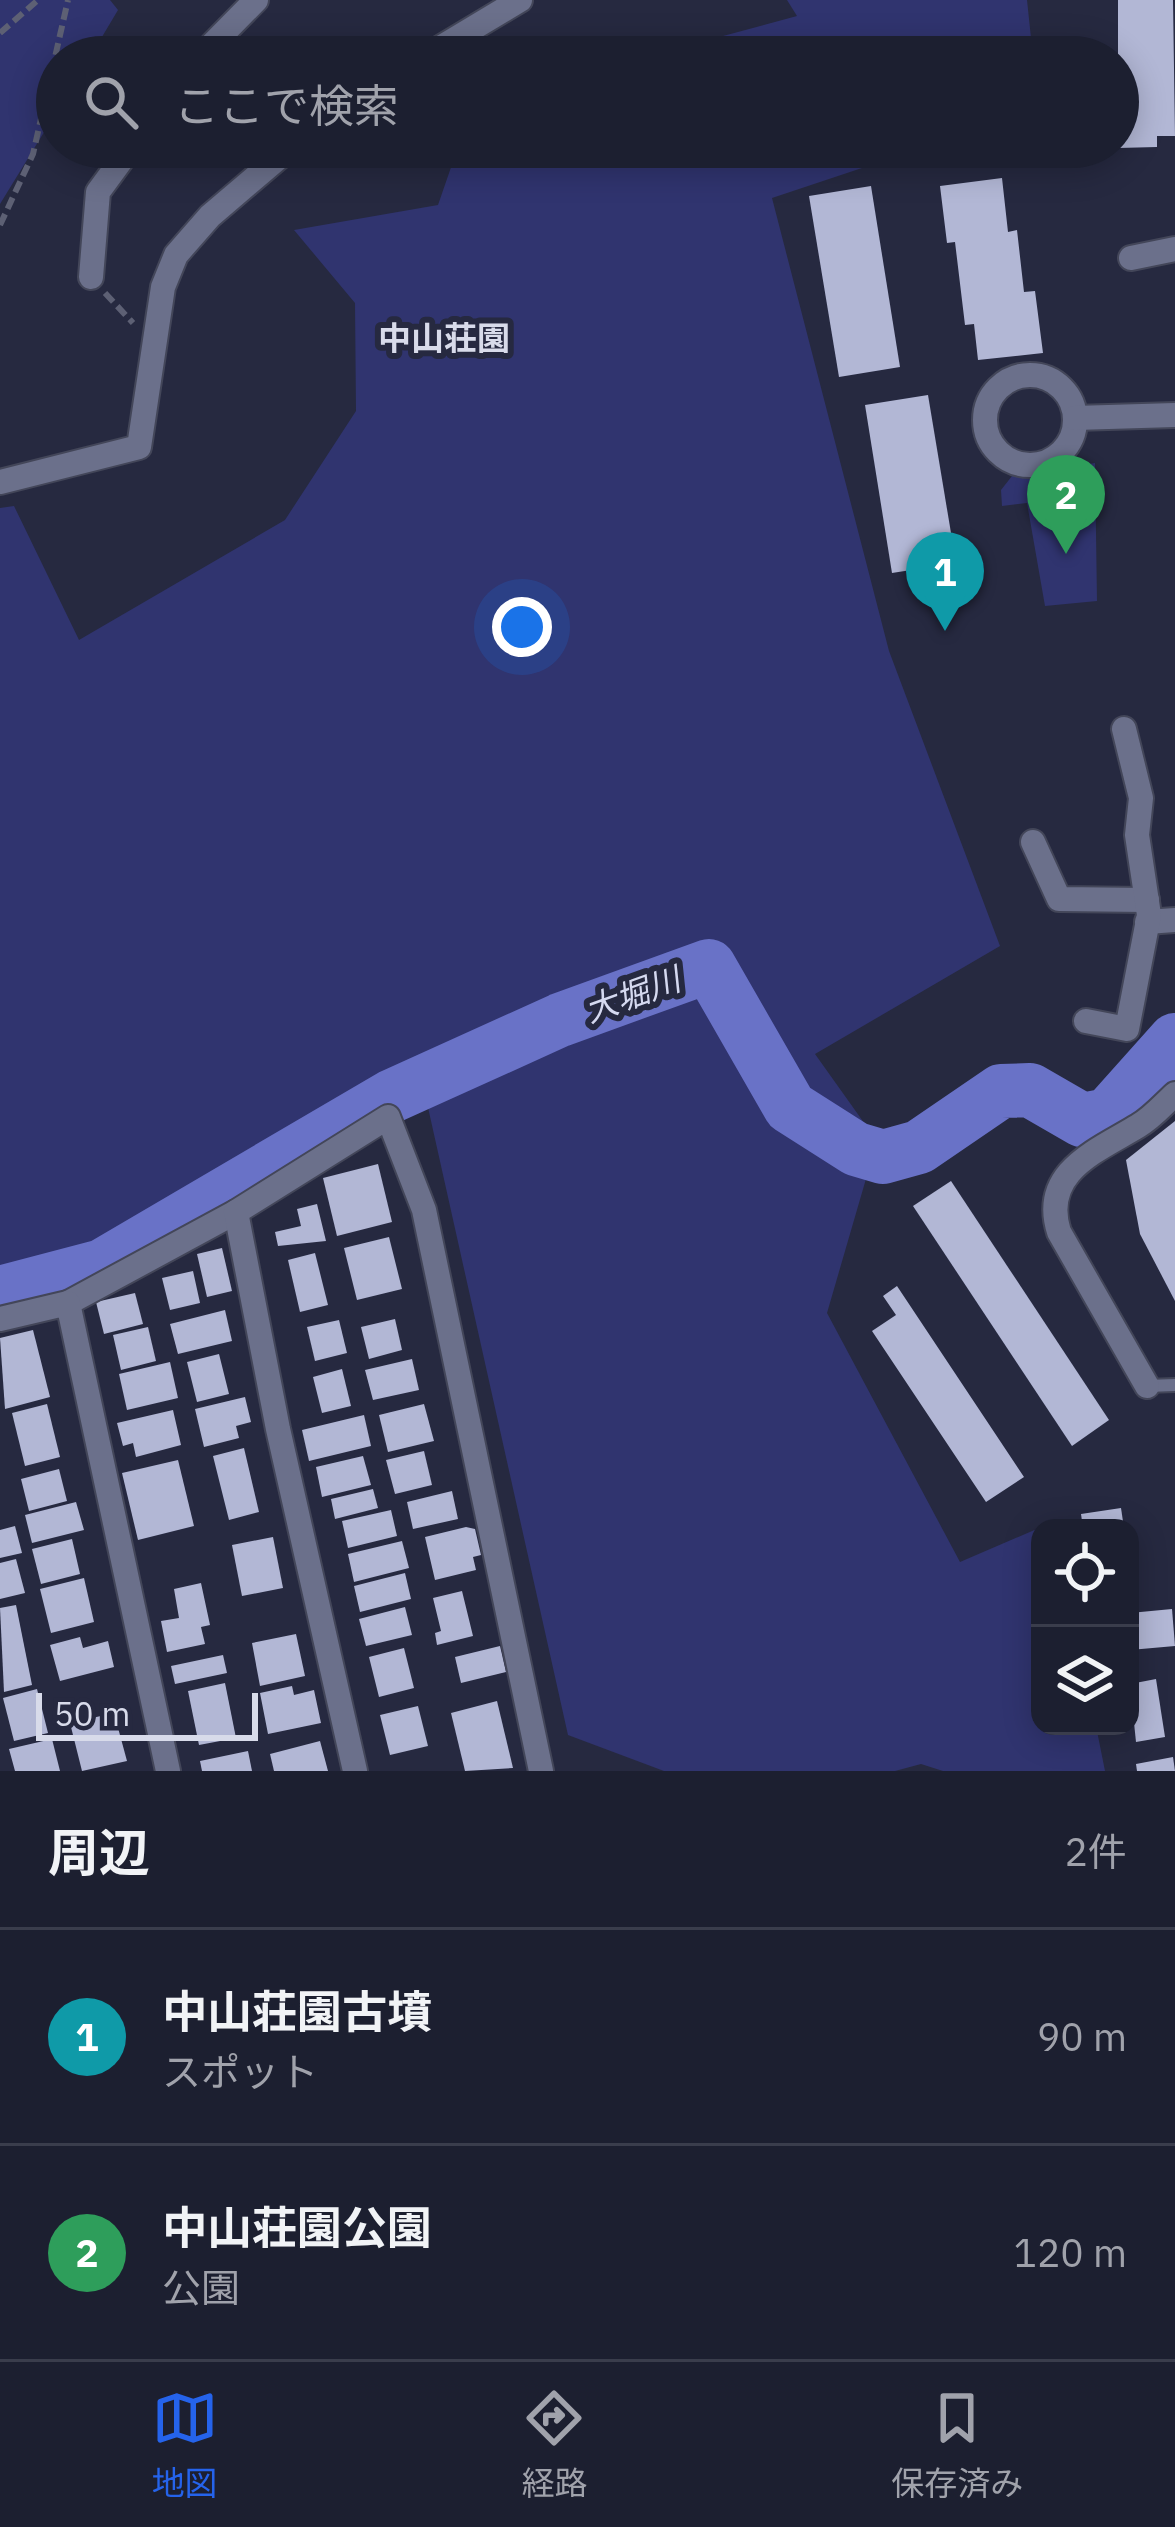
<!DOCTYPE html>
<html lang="ja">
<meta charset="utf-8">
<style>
:root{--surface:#1c1f30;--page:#292c3c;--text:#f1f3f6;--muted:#a0a2ab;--line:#3a3d4c;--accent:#2563eb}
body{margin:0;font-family:"IBM Plex Sans","Noto Sans JP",sans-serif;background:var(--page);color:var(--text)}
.controls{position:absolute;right:36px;bottom:36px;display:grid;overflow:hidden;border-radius:24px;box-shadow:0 6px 30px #0003}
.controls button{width:108px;height:108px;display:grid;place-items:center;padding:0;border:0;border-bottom:3px solid var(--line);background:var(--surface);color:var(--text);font:60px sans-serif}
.scale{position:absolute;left:36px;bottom:30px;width:222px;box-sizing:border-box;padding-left:12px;border:6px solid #d8dbea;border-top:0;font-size:33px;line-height:42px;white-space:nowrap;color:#d8dbea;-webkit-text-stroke:9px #262940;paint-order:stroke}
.you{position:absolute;left:522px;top:627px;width:42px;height:42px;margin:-30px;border:9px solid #fff;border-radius:50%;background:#1a73e8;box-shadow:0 0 0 18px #1a73e833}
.badge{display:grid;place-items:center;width:78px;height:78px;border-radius:50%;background:var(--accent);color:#fff;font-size:39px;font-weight:700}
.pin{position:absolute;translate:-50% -99px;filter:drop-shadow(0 3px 6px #0008)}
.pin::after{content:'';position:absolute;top:63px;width:42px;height:36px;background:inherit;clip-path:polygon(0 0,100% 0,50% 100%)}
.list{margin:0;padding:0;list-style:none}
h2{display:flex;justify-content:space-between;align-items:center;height:156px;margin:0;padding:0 48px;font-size:51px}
h2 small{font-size:39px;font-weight:400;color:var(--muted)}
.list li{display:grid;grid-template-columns:78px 1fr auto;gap:36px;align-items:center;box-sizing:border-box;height:216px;padding:0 48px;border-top:3px solid var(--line)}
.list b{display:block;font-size:45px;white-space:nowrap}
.list p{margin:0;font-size:39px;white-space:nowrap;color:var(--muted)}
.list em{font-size:39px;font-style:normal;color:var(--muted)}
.icon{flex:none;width:66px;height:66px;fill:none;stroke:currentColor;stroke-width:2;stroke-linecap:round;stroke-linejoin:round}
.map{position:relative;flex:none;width:1175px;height:1771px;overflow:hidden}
.search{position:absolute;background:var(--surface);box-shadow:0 6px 30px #0003;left:36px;right:36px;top:36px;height:132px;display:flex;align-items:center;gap:30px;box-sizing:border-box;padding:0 42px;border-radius:66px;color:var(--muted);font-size:45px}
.sheet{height:588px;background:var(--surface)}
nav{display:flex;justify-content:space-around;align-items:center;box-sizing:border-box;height:168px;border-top:3px solid var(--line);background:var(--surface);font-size:33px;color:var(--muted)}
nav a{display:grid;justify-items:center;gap:6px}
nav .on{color:var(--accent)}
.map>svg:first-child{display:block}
.green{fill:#30346f}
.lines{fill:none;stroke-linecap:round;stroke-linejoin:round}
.river{stroke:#6972c7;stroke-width:54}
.building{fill:#b2b7d5}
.lane-casing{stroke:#434659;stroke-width:16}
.street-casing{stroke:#434659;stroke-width:28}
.path{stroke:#5d6074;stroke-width:6;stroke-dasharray:12 6;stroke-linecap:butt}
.lane{stroke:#6b708b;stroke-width:12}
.street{stroke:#6b708b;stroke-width:24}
.labels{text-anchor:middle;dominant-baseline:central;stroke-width:12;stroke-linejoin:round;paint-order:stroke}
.neighbourhood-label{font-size:33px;font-weight:bold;fill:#d8dbea;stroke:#262940}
.water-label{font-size:33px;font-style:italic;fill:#d5d9f0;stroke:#262940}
</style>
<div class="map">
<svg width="1175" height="1771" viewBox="0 0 1175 1771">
<rect width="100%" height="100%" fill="#262940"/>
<g class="green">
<path d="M 0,0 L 110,0 L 118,10 L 90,57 L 57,57 L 57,111 L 0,204 Z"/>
<path d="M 787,0 L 1027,0 L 1033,57 L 645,57 L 797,16 Z"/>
<path d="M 458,147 L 925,147 L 772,198 L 889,651 L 1000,946 L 815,1054 L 877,1141 L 827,1313 L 960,1562 L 1053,1522 L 1054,1528 L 1040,1528 L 1040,1726 L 1096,1726 L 1105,1771 L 943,1771 L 921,1764 L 895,1771 L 664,1771 L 568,1735 L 423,1085 L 61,1259 L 0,1279 L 0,508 L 14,506 L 79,640 L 285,520 L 356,411 L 355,303 L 294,230 L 438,205 Z"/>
<path d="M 1095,463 L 1097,601 L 1045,606 L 1027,503 L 1002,506 L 1001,490 L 1012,476 Z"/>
</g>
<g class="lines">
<path class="river" d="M 0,1293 L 102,1266 L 392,1096 L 560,1020 L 709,966 L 790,1107 L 856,1149 L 883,1157 L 919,1147 L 1001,1091 L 1030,1090 L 1082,1120 L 1108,1115 L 1175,1040"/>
</g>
<g class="building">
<path d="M 1118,0 L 1173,0 L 1175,136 L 1157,136 L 1157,147 L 1118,148 Z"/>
<path d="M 1002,178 L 1008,232 L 1017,230 L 1024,292 L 1035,291 L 1043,353 L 978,360 L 974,324 L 965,325 L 955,242 L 947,243 L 940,186 Z"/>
<path d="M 871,186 L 900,367 L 839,377 L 809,196 Z"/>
<path d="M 928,395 L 956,563 L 892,573 L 865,405 Z"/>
<path d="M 1175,1121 L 1175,1301 L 1140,1234 L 1126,1160 Z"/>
<path d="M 378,1164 L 392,1222 L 337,1236 L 323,1178 Z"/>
<path d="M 951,1181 L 1109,1420 L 1072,1446 L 913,1206 Z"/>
<path d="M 317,1204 L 326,1241 L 278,1246 L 275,1232 L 301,1226 L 297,1209 Z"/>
<path d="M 389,1237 L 402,1289 L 357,1300 L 344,1248 Z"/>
<path d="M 222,1248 L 232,1291 L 207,1297 L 197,1254 Z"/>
<path d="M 315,1253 L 328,1305 L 300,1312 L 288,1260 Z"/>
<path d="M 193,1271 L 200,1303 L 170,1310 L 162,1278 Z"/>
<path d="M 897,1286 L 1024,1477 L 986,1502 L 872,1331 L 896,1315 L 883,1296 Z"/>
<path d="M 135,1293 L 143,1324 L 104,1334 L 96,1302 Z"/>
<path d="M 225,1310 L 232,1341 L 178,1354 L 170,1324 Z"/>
<path d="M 395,1319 L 402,1350 L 369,1359 L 361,1327 Z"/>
<path d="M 339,1320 L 347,1353 L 315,1361 L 307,1327 Z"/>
<path d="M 148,1327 L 156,1361 L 121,1370 L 113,1335 Z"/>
<path d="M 33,1330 L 50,1397 L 5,1409 L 0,1338 Z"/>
<path d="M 219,1354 L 229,1394 L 197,1402 L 187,1362 Z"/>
<path d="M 412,1359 L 419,1390 L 373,1400 L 365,1370 Z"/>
<path d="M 170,1362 L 178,1398 L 127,1410 L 119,1374 Z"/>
<path d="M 342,1369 L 351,1406 L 322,1413 L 313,1377 Z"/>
<path d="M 245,1397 L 251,1422 L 236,1426 L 239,1438 L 204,1447 L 195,1409 Z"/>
<path d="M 47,1404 L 60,1457 L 25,1466 L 12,1413 Z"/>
<path d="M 424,1404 L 434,1441 L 388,1452 L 379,1415 Z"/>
<path d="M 173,1410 L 181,1445 L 136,1457 L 133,1443 L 123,1446 L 117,1423 Z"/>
<path d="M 364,1415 L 371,1446 L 309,1461 L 302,1430 Z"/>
<path d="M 244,1448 L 259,1512 L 229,1520 L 213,1456 Z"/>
<path d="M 424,1451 L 432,1485 L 395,1494 L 386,1460 Z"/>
<path d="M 363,1456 L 371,1485 L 322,1497 L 316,1467 Z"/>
<path d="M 178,1460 L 194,1526 L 138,1540 L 122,1473 Z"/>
<path d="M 59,1469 L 67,1501 L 29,1511 L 21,1479 Z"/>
<path d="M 373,1489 L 378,1508 L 335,1519 L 331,1499 Z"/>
<path d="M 452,1491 L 458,1519 L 413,1529 L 407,1502 Z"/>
<path d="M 76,1502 L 84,1530 L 32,1543 L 25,1515 Z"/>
<path d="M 1121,1508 L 1124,1528 L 1083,1528 L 1081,1514 Z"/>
<path d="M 391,1510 L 397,1536 L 348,1548 L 342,1521 Z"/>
<path d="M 15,1526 L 22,1553 L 0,1558 L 0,1530 Z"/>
<path d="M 466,1527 L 475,1529 L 481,1555 L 473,1557 L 476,1570 L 435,1580 L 425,1537 Z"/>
<path d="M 273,1537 L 283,1588 L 242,1596 L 232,1545 Z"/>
<path d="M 72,1539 L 80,1574 L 41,1584 L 32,1549 Z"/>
<path d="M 402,1541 L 409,1568 L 354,1582 L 348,1554 Z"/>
<path d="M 16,1559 L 25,1593 L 0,1599 L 0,1563 Z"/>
<path d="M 405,1573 L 411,1599 L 360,1612 L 354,1586 Z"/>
<path d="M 84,1578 L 94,1622 L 51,1633 L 40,1589 Z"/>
<path d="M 201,1583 L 210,1625 L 201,1627 L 205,1644 L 167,1652 L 161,1621 L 179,1618 L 174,1589 Z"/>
<path d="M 462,1591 L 473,1636 L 437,1645 L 435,1633 L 441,1631 L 433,1598 Z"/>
<path d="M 16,1605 L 32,1685 L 4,1692 L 0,1608 Z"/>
<path d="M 405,1607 L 412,1635 L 366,1646 L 359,1619 Z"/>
<path d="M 1172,1609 L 1175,1646 L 1130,1650 L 1130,1613 Z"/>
<path d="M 296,1634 L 305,1676 L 260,1686 L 252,1643 Z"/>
<path d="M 80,1637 L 83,1648 L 108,1641 L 114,1667 L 60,1681 L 50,1645 Z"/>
<path d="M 500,1646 L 506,1672 L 461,1683 L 455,1657 Z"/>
<path d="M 404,1648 L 414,1688 L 379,1697 L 369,1657 Z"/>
<path d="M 223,1655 L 227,1673 L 175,1684 L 171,1666 Z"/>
<path d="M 1156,1679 L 1165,1737 L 1136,1742 L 1130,1684 Z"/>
<path d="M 225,1683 L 236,1738 L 199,1745 L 188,1691 Z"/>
<path d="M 292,1686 L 294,1695 L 314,1690 L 321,1723 L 268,1734 L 260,1693 Z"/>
<path d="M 37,1689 L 48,1733 L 14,1741 L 3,1698 Z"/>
<path d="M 497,1701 L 513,1768 L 465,1771 L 451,1713 Z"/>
<path d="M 418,1706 L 428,1746 L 390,1755 L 380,1715 Z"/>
<path d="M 114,1713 L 127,1761 L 82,1771 L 70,1723 Z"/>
<path d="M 52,1739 L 60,1771 L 15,1771 L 9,1749 Z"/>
<path d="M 320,1741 L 328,1771 L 274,1771 L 270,1754 Z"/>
<path d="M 248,1751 L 252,1771 L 202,1771 L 200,1761 Z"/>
<path d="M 1173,1757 L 1175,1771 L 1137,1771 L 1136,1764 Z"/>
</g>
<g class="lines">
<g class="lane-casing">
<path id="lane" d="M 1147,1386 L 1175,1385"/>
</g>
<g class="street-casing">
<g id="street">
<path d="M 200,57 L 256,0"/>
<path d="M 425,57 L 520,0"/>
<path d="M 1131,258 L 1175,249"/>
<path d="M 91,277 L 98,192 L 131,147"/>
<circle cx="1030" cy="420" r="45"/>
<path d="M 1075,418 L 1175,415"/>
<path d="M 0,482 L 139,447 L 163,287 L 176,255 L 210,216 L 291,147"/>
<path d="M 1033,842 L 1059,899 L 1147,900"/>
<path d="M 1147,922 L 1175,920"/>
<path d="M 1086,1021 L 1127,1029 L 1149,915 L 1137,835 L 1141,798 L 1124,729"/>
<path d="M 68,1303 L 236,1212"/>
<path d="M 0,1319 L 68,1303 L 168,1771"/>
<path d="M 1147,1386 L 1059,1232 C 1040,1172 1097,1151 1138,1126 C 1152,1118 1163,1105 1175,1094"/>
<path d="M 355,1771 L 278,1429 L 236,1212 L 388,1117 L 424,1210 L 541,1771"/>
</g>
</g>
<g class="path">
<path d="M 0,33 L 38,0"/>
<path d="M 0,225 L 33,154 L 68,0"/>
<path d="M 105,293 L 133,323"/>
</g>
<use href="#lane" class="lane"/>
<use href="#street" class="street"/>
</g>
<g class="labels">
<g class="neighbourhood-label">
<text x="444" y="337">中山荘園</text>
</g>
<g class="water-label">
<text transform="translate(632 994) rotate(-20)">大堀川</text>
</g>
</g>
</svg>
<div class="controls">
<button><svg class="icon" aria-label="locate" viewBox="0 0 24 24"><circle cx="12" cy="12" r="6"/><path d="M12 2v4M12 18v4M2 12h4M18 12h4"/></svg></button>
<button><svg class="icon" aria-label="layers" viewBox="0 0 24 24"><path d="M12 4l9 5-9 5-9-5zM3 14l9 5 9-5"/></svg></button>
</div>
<div class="scale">50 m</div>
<div class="you"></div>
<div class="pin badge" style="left:945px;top:631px;background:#0f9aa8">1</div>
<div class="pin badge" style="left:1066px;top:554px;background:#2e9e5b">2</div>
<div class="search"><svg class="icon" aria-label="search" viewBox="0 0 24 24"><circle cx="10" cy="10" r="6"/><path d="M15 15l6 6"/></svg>ここで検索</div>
</div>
<section class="sheet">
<h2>周辺<small>2件</small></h2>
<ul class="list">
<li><span class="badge" style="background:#0f9aa8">1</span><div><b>中山荘園古墳</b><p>スポット</p></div><em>90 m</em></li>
<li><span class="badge" style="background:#2e9e5b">2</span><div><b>中山荘園公園</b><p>公園</p></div><em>120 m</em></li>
</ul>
</section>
<nav>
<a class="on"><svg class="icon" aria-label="map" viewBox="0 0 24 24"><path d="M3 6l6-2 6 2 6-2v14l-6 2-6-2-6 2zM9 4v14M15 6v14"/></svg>地図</a>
<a><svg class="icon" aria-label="directions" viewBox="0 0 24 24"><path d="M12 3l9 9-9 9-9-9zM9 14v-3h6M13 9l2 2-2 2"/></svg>経路</a>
<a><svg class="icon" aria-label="saved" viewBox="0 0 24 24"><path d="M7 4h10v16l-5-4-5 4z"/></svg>保存済み</a>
</nav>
